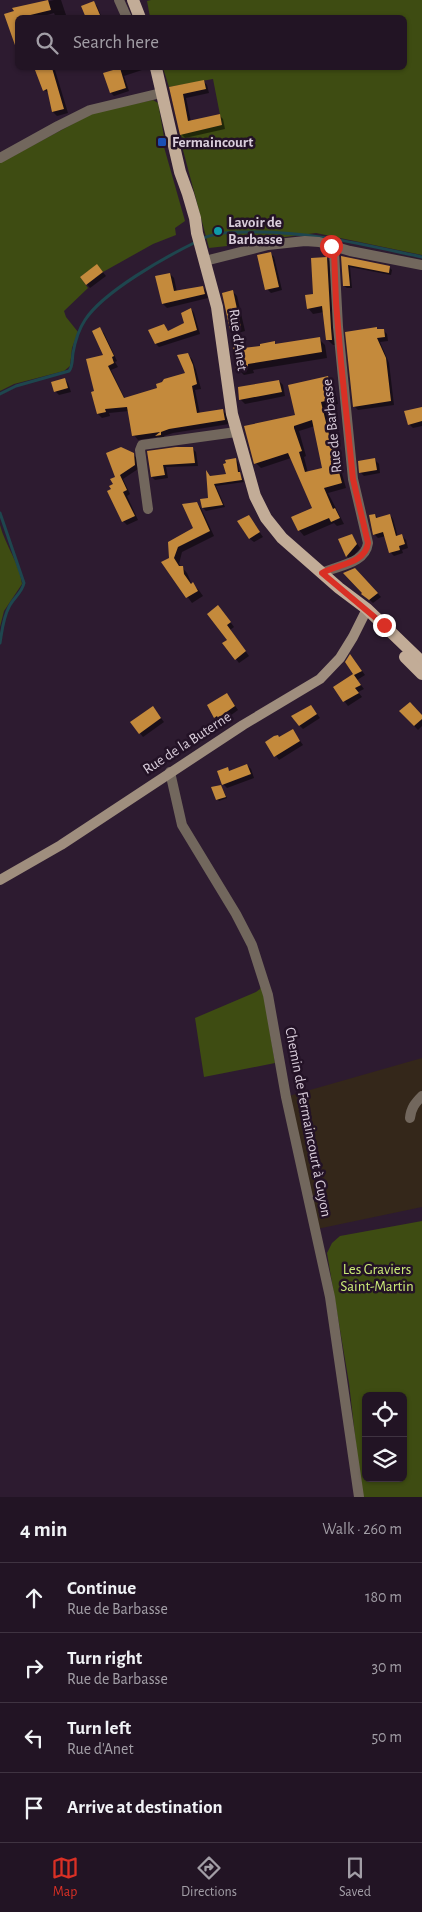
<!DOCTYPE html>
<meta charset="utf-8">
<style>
:root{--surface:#221424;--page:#2a1d2c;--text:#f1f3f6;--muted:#a29ea6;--line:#3f3341;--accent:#d93025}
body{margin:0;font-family:"Alegreya Sans",sans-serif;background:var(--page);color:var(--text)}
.controls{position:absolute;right:15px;bottom:15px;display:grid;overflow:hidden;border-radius:8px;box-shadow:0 1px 4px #0004}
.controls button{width:45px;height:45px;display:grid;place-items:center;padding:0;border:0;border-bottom:1px solid var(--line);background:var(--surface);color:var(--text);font:25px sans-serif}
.stop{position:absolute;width:15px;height:15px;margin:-11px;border:4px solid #d93025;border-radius:50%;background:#fff}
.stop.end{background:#d93025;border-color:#fff;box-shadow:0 1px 5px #0008}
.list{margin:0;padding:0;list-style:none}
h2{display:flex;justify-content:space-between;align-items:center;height:65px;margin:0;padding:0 20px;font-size:21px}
h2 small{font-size:16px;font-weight:400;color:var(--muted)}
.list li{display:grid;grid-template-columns:32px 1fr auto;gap:15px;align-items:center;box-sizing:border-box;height:70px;padding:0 20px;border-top:1px solid var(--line)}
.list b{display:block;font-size:19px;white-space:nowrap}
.list p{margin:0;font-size:16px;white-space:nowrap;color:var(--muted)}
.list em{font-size:16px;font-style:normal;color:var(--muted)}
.icon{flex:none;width:28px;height:28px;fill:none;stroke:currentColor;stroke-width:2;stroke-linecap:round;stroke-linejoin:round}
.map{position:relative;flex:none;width:422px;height:1497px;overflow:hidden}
.search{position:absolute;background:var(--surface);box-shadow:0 1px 4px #0004;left:15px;right:15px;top:15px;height:55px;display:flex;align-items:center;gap:12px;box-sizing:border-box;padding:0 18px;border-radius:8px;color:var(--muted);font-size:19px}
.sheet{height:345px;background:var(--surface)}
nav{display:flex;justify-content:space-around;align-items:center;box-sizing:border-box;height:70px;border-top:1px solid var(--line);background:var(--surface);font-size:14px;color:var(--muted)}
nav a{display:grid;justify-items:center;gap:2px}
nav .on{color:var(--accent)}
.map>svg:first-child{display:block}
.commercial{fill:#34271a}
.green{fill:#3e4c12;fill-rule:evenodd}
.shadow{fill:#0007;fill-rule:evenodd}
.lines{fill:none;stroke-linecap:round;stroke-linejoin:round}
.stream{stroke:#1e464e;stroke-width:3}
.building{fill:#c48a3c;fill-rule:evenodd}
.street{stroke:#72675d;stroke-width:10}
.secondary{stroke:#9f8e7e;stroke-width:10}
.primary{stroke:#c2ac97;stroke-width:12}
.route{stroke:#d93025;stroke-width:6}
.transit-dot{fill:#1a4fb4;stroke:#231226;stroke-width:2}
.culture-dot{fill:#0f9aa8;stroke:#231226;stroke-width:2}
.labels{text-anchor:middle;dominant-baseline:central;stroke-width:5;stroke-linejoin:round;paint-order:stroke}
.poi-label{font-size:15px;font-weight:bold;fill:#d9cddb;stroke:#231226;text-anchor:start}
.street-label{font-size:15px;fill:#d9cddb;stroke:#231226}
.park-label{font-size:15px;fill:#cbeb77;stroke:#231226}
</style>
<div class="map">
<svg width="422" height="1497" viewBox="0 0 422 1497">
<rect width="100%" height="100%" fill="#2d1b30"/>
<path class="commercial" d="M 422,1058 L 422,1207 L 317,1229 L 289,1096 Z"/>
<g class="green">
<path d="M 151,0 L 422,0 L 422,255 L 316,233 L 254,241 L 246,237 L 229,241 L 227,246 L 209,248 L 179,135 L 222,125 L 213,79 L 169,87 L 163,68 L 404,68 L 404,18 L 150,17 L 147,1 Z"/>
<path d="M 153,100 L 158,103 L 164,137 L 160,140 L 161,145 L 164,147 L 185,221 L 175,228 L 176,235 L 153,244 L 103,272 L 97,265 L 80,277 L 88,288 L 64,311 L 66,317 L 78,332 L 72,348 L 70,366 L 64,371 L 14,384 L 0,391 L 0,163 L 95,112 Z"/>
<path d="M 0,525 C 5,545 20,564 22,584 L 4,611 L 0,627 Z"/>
<path d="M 262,984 L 275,1063 L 204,1077 L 195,1018 L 256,992 L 260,989 Z"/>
<path d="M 422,1221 L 422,1497 L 362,1497 L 349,1383 L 327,1253 L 332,1243 L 340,1236 ZM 366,1396 L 403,1396 L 403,1478 L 366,1478 Z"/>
</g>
<g class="shadow">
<path d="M 54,0 L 61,0 L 67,18 L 56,18 L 54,13 L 37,18 L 18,18 L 18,39 L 14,9 Z"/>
<path d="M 93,2 L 97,6 L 102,18 L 87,18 Z"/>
<path d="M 47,68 L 52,68 L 55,70 L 68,113 L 57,116 L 53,112 L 49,93 L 44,90 L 37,71 Z"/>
<path d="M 113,68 L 144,68 L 145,69 L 124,76 L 129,91 L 114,96 L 111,93 L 114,71 Z"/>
<path d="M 203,81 L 207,85 L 209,93 L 186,98 L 191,122 L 219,115 L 223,119 L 225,129 L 185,138 L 181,134 L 171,88 Z"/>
<path d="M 270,253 L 274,257 L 282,290 L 271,293 L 267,289 Z"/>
<path d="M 342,257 L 389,267 L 392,270 L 391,275 L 350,267 L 352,288 L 347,288 L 344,286 Z"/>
<path d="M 327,258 L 332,264 L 337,345 L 333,345 L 327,339 L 324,312 L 313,314 L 308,308 Z"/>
<path d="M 100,269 L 106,276 L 90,288 L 82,278 Z"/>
<path d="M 170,274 L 174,278 L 177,292 L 202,287 L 206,291 L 208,298 L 167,308 L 163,304 Z"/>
<path d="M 233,292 L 237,296 L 245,331 L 235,334 L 231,330 Z"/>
<path d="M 191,309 L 194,313 L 200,334 L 159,347 L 156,344 L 164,326 L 169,332 L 186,324 Z"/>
<path d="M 99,329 L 104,333 L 117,361 L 115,362 L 118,367 L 111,370 L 125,399 L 159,389 L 186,374 L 187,354 L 192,359 L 196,370 L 201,389 L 195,390 L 200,414 L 223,411 L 227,415 L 229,424 L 173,433 L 164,436 L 165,439 L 161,440 L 158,437 L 138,440 L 134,435 L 129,411 L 109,413 L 110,416 L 102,418 L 98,414 L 95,392 L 105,356 Z"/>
<path d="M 383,330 L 387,334 L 388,341 L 380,342 L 389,363 L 394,405 L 358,410 L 354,406 L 378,331 Z"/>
<path d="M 319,339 L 325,345 L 327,358 L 253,370 L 254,373 L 244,375 L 238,369 L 234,348 L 243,346 L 245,349 L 262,347 L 274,343 L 277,345 Z"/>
<path d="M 328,377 L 333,382 L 338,404 L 326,406 L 338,458 L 343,470 L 341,470 L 346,488 L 328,493 L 344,524 L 337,526 L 334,523 L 304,536 L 299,530 L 313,509 L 291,458 L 261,468 L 256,463 ZM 315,426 L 324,469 L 308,473 L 304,457 L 306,456 L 299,431 Z"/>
<path d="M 64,379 L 68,383 L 71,392 L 59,395 L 55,391 Z"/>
<path d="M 279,381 L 283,385 L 285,396 L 245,404 L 241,400 L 240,388 Z"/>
<path d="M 422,408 L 422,426 L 413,428 L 409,424 Z"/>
<path d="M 193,449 L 196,452 L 198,466 L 166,467 L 168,478 L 155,480 L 152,477 L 149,452 Z"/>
<path d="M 133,454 L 137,459 L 138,469 L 123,479 L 130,494 L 127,496 L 138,520 L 127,525 L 123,521 L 112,490 L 116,478 Z"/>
<path d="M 235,459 L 238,462 L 240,474 L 244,482 L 216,486 L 225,507 L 206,511 L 203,508 L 210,499 L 208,473 L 211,477 L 227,475 Z"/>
<path d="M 375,460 L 379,464 L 380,473 L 364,476 L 360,472 Z"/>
<path d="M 196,503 L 201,508 L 214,536 L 182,552 L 179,564 L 187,573 L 192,585 L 198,589 L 203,596 L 192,603 L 163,563 L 170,558 L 169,543 L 195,529 Z"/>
<path d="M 375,515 L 379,519 L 390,515 L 393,519 L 398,537 L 402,536 L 406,540 L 408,548 L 402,550 L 403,553 L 394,556 L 390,552 L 386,536 L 378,538 L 374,534 Z"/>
<path d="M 248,516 L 263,537 L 254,542 L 250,539 Z"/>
<path d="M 352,535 L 360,548 L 350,560 L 347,556 L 340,540 Z"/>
<path d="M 355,569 L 381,597 L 373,603 L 366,597 Z"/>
<path d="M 222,611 L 234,627 L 230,630 L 249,656 L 239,663 L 236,659 L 228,640 Z"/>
<path d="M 354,660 L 365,675 L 357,680 L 364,689 L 358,692 L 362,697 L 348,706 L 334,687 L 355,674 Z"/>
<path d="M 227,694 L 238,710 L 223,721 L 219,721 L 215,717 Z"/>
<path d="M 153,708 L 164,722 L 143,737 L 140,733 Z"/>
<path d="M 315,711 L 320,718 L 303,729 L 299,725 Z"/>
<path d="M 401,712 L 422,717 L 422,726 L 418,730 Z"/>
<path d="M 293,731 L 303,745 L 279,760 L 266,742 L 279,738 Z"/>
<path d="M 247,765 L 251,769 L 254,778 L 227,788 L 223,784 L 227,769 L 230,772 Z"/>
<path d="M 221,786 L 227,798 L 219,801 L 217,799 Z"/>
</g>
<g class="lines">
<g class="stream">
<path d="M 201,239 C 217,232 233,232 250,232 C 309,231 365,245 422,257"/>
<path d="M 0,394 L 16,386 L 69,371 C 73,366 72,360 73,353 C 75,342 79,329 85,320 C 103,292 165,257 196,242"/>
<path d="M 0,513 L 24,583 C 22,593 13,598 9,607 C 3,618 2,631 0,643"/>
</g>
</g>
<g class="building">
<path d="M 48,0 L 51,10 L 18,18 L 16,48 L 4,14 L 14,11 L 12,8 Z"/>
<path d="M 94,1 L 100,15 L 86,18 L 81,6 Z"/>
<path d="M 43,68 L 52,68 L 64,109 L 52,112 L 47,89 L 43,91 L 35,70 Z"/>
<path d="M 120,68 L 126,88 L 110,93 L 103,73 Z"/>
<path d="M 204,80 L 206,89 L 183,94 L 188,121 L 220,114 L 222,125 L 180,135 L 169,87 Z"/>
<path d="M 271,252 L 279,287 L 265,290 L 257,255 Z"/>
<path d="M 341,256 L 390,266 L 389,273 L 348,265 L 350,286 L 343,286 Z"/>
<path d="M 327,257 L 331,328 L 332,340 L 326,340 L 322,306 L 307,309 L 305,295 L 313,294 L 311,258 Z"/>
<path d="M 97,264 L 103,272 L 86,285 L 80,277 Z"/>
<path d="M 170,273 L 174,291 L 203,286 L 205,294 L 162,304 L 155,276 Z"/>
<path d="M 233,290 L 241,328 L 230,330 L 222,293 Z"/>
<path d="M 191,308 L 197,330 L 155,344 L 148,330 L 164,324 L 168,331 L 184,323 L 181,313 Z"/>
<path d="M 100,327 L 114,356 L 112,357 L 114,363 L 108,366 L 124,398 L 157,388 L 156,384 L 162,382 L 164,379 L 185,373 L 177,355 L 188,353 L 193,365 L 197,384 L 192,386 L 197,413 L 223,409 L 225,420 L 169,429 L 161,432 L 161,435 L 155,436 L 160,432 L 132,436 L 127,407 L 105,409 L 106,412 L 97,414 L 91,392 L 94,391 L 86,359 L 103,355 L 92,331 Z"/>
<path d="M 377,327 L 377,329 L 384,329 L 385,337 L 377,338 L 386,358 L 391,401 L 353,407 L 345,332 Z"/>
<path d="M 320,337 L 322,352 L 248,364 L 248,367 L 236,369 L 233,346 L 243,345 L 243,348 L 260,346 L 260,344 L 275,341 L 275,344 Z"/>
<path d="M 328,376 L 334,399 L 321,402 L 334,455 L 336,454 L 339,465 L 337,465 L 342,483 L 324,488 L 333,509 L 335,508 L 340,518 L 331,522 L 329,518 L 298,531 L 291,517 L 312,508 L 288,453 L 254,464 L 244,426 L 295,415 L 288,385 ZM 312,420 L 322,468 L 305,472 L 299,452 L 302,451 L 294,428 L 294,426 Z"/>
<path d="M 65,378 L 68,388 L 54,392 L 51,382 Z"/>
<path d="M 279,380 L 282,392 L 239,400 L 238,387 Z"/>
<path d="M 422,407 L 422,421 L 408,425 L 404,411 Z"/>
<path d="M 121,447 L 134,453 L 135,465 L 120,475 L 127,490 L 123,492 L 135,516 L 122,522 L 107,491 L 111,489 L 109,486 L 113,484 L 110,479 L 115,477 L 106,453 Z"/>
<path d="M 176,447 L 193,447 L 195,463 L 163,465 L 165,475 L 151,477 L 147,451 Z"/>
<path d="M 236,458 L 238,472 L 240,472 L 242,480 L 214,484 L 223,505 L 202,508 L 200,499 L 208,498 L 206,470 L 210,476 L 226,474 L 223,464 L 226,463 L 225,460 Z"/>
<path d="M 375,458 L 377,470 L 359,473 L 358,461 Z"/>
<path d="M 197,502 L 210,531 L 178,547 L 174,558 L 179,566 L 183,566 L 184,574 L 191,584 L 193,582 L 198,591 L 186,598 L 161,562 L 169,558 L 168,542 L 193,528 L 182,504 Z"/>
<path d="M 375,514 L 376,518 L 390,514 L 396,536 L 402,534 L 405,544 L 399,546 L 400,550 L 389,553 L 383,532 L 373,535 L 369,515 Z"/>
<path d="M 249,515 L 260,532 L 249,539 L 237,521 Z"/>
<path d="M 352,534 L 357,544 L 346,557 L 338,539 Z"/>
<path d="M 355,568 L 378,593 L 369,600 L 361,594 L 362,593 L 343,573 Z"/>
<path d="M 218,605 L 231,622 L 227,625 L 246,651 L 235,660 L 222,643 L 227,640 L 207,614 Z"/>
<path d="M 350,654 L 362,671 L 354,675 L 361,685 L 355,688 L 359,693 L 343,702 L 333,687 L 353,674 L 345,662 Z"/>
<path d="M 227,693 L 235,706 L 218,718 L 217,716 L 214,718 L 207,705 Z"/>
<path d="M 410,702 L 422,715 L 422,719 L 414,726 L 399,711 Z"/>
<path d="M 311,705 L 317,714 L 299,726 L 291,716 Z"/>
<path d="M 153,706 L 161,718 L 139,734 L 130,722 Z"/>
<path d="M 293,729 L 300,741 L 274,757 L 265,742 L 274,736 L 278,735 L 279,737 Z"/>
<path d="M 247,764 L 251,774 L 222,785 L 217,771 L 228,767 L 229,771 Z"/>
<path d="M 221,785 L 226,797 L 216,800 L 211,787 Z"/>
</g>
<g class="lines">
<g class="street">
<path d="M 119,0 L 127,18"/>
<path d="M 0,158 L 58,126 L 90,110 L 161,93"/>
<path d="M 205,261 L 268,245 L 305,241 L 319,242 L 350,251 L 422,265"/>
<path d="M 148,509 L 140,450 L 142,445 L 236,432"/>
<path d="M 322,573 C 338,565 365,564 368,543 L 353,479 L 338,327 L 334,251 L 331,246"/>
<path d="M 170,772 L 182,825 L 236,914 L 252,945 L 268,995 L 286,1097 L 330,1297 L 359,1497"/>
<path d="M 410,1118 C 411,1108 415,1103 422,1096"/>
</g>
<path class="secondary" d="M 0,880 L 61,845 L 243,725 L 320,679 L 340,658 L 353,637 L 367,609"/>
<g class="primary">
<path d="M 133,0 L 140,18"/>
<path d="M 156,68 L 180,172 L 188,194 L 195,218 L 197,233 L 217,307 L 232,414 L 255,496 L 266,518 L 282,538 L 339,588 L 367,609 L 422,662"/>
<path d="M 405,657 L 422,674"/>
</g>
</g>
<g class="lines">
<path class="route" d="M 331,246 L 334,251 L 336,302 L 341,362 L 353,479 L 368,543 C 365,564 338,564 322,573 L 384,625"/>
</g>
<rect class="transit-dot" x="157" y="137" width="10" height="10" rx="2.5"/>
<circle class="culture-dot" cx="218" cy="231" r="5"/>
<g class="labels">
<g class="poi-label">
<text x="172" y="142">Fermaincourt</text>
<text x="228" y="222">Lavoir de<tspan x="228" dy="17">Barbasse</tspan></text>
</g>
<g class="street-label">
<text transform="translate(238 340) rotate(82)">Rue d'Anet</text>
<text transform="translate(332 426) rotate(-96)">Rue de Barbasse</text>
<text transform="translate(187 743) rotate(-33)">Rue de la Buterne</text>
<text transform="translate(308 1122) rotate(79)">Chemin de Fermaincourt à Guyon</text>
</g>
<g class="park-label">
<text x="377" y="1269">Les Graviers<tspan x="377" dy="17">Saint-Martin</tspan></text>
</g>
</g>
</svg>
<div class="controls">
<button><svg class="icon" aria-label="locate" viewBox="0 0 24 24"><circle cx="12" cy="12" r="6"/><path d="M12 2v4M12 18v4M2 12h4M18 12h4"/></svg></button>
<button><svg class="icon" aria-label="layers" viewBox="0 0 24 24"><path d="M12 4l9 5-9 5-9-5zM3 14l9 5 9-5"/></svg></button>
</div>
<div class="stop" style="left:331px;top:246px"></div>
<div class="stop end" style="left:384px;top:625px"></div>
<div class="search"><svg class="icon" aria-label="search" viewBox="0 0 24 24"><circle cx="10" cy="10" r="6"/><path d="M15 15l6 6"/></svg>Search here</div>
</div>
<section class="sheet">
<h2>4 min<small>Walk · 260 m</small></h2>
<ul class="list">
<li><svg class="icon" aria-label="ahead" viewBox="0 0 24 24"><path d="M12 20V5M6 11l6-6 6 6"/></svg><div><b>Continue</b><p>Rue de Barbasse</p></div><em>180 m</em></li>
<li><svg class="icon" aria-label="right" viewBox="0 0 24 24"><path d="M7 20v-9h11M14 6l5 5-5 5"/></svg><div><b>Turn right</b><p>Rue de Barbasse</p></div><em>30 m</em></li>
<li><svg class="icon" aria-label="left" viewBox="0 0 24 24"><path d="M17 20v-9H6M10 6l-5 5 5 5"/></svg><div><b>Turn left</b><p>Rue d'Anet</p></div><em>50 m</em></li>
<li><svg class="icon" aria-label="arrive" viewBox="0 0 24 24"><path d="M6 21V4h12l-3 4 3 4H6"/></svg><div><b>Arrive at destination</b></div></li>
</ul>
</section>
<nav>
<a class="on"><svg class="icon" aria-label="map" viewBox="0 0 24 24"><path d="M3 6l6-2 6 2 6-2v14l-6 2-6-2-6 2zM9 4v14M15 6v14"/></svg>Map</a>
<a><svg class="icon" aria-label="directions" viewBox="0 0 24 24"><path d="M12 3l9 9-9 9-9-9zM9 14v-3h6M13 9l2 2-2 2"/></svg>Directions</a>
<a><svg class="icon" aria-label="saved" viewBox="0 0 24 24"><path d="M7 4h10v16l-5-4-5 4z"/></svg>Saved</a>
</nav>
